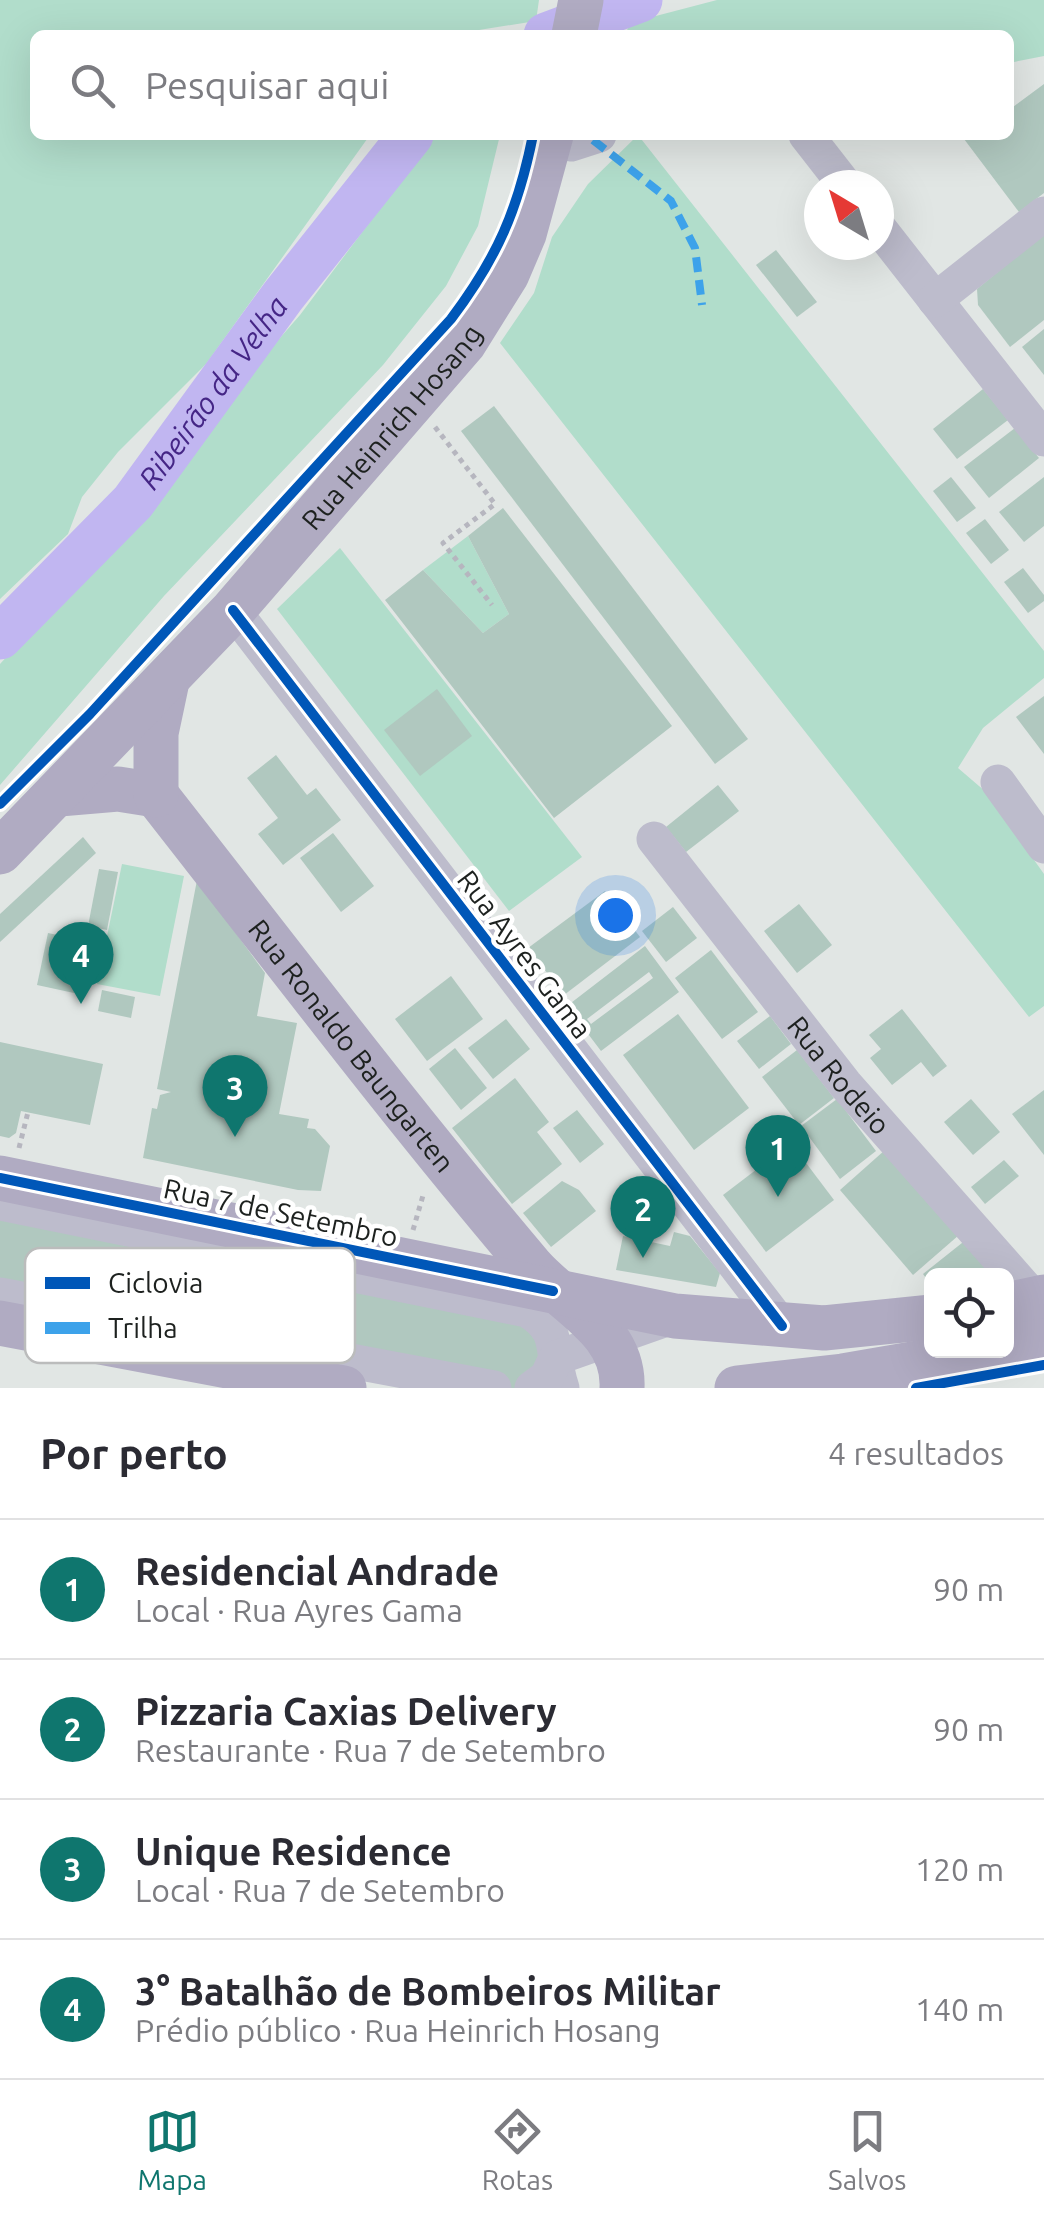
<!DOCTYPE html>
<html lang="pt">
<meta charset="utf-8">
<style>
:root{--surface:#fff;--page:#f2f2f3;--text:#2b2b33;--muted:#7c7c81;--line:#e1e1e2;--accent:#0f766e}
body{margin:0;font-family:Ubuntu,sans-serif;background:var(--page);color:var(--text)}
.controls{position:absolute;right:30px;bottom:30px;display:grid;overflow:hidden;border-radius:15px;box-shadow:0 10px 40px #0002}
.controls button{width:90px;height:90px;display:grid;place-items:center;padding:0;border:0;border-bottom:2px solid var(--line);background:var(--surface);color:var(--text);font:50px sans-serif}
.compass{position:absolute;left:804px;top:170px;width:90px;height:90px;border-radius:50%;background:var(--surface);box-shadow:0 10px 40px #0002;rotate:322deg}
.you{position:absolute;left:615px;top:915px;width:35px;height:35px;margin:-25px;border:8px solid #fff;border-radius:50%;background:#1a73e8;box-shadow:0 0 0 15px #1a73e833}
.badge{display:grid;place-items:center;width:65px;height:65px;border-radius:50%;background:var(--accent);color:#fff;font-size:32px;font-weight:700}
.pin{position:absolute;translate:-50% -82px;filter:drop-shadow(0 2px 5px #0008)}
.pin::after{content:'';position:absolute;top:52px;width:35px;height:30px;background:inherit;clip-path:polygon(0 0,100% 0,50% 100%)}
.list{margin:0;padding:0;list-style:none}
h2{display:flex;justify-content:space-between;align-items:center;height:130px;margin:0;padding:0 40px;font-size:42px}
h2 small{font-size:32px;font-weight:400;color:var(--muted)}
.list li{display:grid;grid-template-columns:65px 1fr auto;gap:30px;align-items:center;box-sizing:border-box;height:140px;padding:0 40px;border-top:2px solid var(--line)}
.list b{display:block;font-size:38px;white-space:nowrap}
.list p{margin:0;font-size:32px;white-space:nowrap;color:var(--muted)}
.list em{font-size:32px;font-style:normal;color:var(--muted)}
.icon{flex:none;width:55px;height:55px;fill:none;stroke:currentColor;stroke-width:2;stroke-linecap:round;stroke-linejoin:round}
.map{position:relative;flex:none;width:1044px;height:1388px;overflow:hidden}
.search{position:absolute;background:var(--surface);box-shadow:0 10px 40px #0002;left:30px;right:30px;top:30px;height:110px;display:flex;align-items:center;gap:25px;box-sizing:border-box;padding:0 35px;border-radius:15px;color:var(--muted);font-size:38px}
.sheet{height:690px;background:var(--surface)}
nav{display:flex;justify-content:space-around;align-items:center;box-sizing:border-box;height:140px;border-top:2px solid var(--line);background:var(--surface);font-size:28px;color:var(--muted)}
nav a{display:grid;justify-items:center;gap:5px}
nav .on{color:var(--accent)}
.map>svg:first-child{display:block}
.green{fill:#b1ddcb}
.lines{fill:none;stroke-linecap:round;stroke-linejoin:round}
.river{stroke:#c1b6f1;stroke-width:45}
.building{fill:#b0c8bf;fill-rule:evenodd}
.path{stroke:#b6b6bf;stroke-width:5;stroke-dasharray:5 5;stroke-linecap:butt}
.minor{stroke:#bdbccc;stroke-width:35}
.major{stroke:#b0abc2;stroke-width:45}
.quiet{stroke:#3da2ea;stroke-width:8;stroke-dasharray:15 8;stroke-linecap:butt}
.cycleway-casing{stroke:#fff;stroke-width:16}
.cycleway{stroke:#0057b8;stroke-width:10}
.labels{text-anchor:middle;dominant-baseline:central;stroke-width:9;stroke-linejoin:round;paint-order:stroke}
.street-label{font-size:28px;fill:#1d211f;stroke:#fff}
.water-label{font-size:30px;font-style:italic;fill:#452686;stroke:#fff}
.key{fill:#fff;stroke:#bbbcbc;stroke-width:2.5}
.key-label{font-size:28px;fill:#1d211f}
</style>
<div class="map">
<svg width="1044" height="1388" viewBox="0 0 1044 1388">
<rect width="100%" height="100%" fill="#e1e6e4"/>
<g class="green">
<path d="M 0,0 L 539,0 L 536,21 L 479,30 L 473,35 L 35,35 L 35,135 L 370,135 L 206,364 L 118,452 L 82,497 L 68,534 L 0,599 Z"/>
<path d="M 717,0 L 1044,0 L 1044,56 L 1009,63 L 1009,35 L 626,35 L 629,23 Z"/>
<path d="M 435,135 L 500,135 L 478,226 L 446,286 L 383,365 L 164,596 L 0,785 L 0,664 L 160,489 L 206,423 L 300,315 Z"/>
<path d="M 638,135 L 1044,651 L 1044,678 L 983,728 L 958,768 L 986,792 L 1044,874 L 1044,1006 L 1029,1017 L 500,343 L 534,293 L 552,237 L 588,184 Z"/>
<path d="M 468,536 L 509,614 L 483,633 L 423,570 Z"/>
<path d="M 340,548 L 582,857 L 509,911 L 277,609 Z"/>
<path d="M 122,864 L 184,876 L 160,996 L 97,984 Z"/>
</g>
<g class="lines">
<g class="river">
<path d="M 546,35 L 640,0"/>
<path id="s1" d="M 0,637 L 133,502 L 283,296 L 411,135"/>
</g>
</g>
<g class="building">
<path d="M 1044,84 L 1044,193 L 1019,212 L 961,135 L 1009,135 L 1009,110 Z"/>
<path d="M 1044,234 L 1044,320 L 1010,347 L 978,305 L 977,289 Z"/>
<path d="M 776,250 L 817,302 L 797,317 L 756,265 Z"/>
<path d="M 1044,329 L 1044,375 L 1022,347 Z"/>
<path d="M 983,389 L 1008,420 L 957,459 L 933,429 Z"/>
<path d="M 494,406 L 748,739 L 715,764 L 461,431 Z"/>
<path d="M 1015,428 L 1039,458 L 989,498 L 964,467 Z"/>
<path d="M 951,477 L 976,508 L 957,522 L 933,491 Z"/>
<path d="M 1044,477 L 1044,526 L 1024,542 L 999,512 Z"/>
<path d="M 503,508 L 672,726 L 554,818 L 385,600 L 423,570 L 483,633 L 509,614 L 468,536 Z"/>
<path d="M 985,519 L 1009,550 L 991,564 L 966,533 Z"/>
<path d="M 1023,568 L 1044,595 L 1044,601 L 1028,613 L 1004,582 Z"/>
<path d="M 437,689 L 472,736 L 420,776 L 384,730 Z"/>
<path d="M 1044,696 L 1044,754 L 1016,717 Z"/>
<path d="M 276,755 L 307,795 L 316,788 L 341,820 L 283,865 L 258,834 L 278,818 L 247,778 Z"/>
<path d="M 718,785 L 739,811 L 686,852 L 666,827 Z"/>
<path d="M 333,833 L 374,886 L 341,912 L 300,858 Z"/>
<path d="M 83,837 L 96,853 L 0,942 L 0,914 Z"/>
<path d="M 99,869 L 118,872 L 107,930 L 88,926 Z"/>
<path d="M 197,880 L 265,973 L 257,1016 L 297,1023 L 279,1114 L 309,1119 L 307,1128 L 315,1129 L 330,1146 L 321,1191 L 298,1190 L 143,1158 L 152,1108 L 157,1109 L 160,1095 L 171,1092 L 157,1089 Z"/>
<path d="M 605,891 L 640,937 L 564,995 L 528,948 Z"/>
<path d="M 799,904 L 832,945 L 797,973 L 764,931 Z"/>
<path d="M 673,907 L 697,938 L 666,962 L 642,931 Z"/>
<path d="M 48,933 L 86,941 L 74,993 L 37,985 Z"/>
<path d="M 645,946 L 679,992 L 601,1051 L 567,1006 ZM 649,972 L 653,978 L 591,1024 L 587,1019 Z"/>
<path d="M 711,950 L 758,1012 L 722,1039 L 675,978 Z"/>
<path d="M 451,976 L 483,1019 L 427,1061 L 395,1019 Z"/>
<path d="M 102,990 L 135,997 L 131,1018 L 98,1011 Z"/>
<path d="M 902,1009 L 947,1066 L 933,1077 L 921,1062 L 892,1085 L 870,1058 L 881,1049 L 869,1035 Z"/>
<path d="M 678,1014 L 749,1108 L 694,1150 L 623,1055 Z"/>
<path d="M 770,1016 L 791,1044 L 759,1069 L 737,1041 Z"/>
<path d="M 506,1019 L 530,1049 L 493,1079 L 468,1048 Z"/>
<path d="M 0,1042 L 103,1064 L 90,1125 L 21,1111 L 16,1133 L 9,1138 L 0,1136 Z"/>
<path d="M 455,1048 L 487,1088 L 461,1110 L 429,1069 Z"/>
<path d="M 797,1050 L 834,1098 L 799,1125 L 762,1077 Z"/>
<path d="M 515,1078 L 549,1122 L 537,1132 L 562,1164 L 512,1204 L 452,1128 Z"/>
<path d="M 1044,1090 L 1044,1155 L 1012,1114 Z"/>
<path d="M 837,1099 L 876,1151 L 840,1179 L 801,1126 Z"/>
<path d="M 971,1099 L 1000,1132 L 973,1155 L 944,1122 Z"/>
<path d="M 577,1110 L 604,1144 L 580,1163 L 553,1128 Z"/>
<path d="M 791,1143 L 834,1200 L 766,1252 L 723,1195 Z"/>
<path d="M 885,1150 L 959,1235 L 913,1275 L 840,1190 Z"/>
<path d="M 1004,1160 L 1019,1176 L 985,1204 L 971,1187 Z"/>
<path d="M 562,1181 L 579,1190 L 596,1211 L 551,1247 L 523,1213 Z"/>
<path d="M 0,1193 L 551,1300 L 534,1388 L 436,1388 L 0,1304 Z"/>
<path d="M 674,1232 L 690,1236 L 720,1273 L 716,1287 L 616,1270 L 623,1236 L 670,1246 Z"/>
<path d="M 972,1235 L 1004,1276 L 932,1276 L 932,1286 L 923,1274 Z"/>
</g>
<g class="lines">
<g class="path">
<path d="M 435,427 L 495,504 L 443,543 L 492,605"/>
<path d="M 19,1148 L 28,1112"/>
<path d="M 413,1230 L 424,1192"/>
</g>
<g class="minor">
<path d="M 806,135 L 845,185"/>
<path d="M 550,141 L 571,144 L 599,135"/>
<path d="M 879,228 L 1044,439"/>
<path d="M 935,300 L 1044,214"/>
<path d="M 233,610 L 782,1326"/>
<path d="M 998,782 L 1044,846"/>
<path id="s2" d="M 654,839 L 845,1084 L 1035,1299"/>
<path d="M 0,1203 L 527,1310 C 565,1333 549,1353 562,1388"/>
<path d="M 0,1295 L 494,1388"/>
<path d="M 532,1388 L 547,1377 L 556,1358 L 675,1316"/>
</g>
<g class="major">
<path d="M 574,35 L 581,0"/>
<path d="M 59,794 L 118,789 L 156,795"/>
<path id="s3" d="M 156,795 C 280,953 401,1113 531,1266 C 565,1305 625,1330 622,1388"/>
<path d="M 156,795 L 156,733 L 167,681"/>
<path id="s4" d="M 0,852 L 233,610 L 464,343 L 507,274 L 524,234 L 551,135"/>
<path d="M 0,1178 L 675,1316 L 824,1328 L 932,1317"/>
<path d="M 1006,1305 L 1044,1297"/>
<path d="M 0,1323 L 344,1388"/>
<path d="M 1006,1348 L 1044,1341"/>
<path d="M 737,1388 L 843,1376 L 994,1350"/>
</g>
<path class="quiet" d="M 593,140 L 671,201 L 695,248 L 702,305"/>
<g class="cycleway-casing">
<g id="cycleway">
<path d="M 233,610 L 782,1326"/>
<path d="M 0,804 L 90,714 L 451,319 C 497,258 518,210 533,135"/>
<path d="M 0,1178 L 553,1291"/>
<path d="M 916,1388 L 1044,1365"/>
</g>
</g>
<use href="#cycleway" class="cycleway"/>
</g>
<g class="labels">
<g class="street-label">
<text stroke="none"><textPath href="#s4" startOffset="578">Rua Heinrich Hosang</textPath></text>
<text transform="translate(525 954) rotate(53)">Rua Ayres Gama</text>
<text stroke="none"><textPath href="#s3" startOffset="318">Rua Ronaldo Baungarten</textPath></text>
<text stroke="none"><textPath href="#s2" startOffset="300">Rua Rodeio</textPath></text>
<text transform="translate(281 1212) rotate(12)">Rua 7 de Setembro</text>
</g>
<g class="water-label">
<text stroke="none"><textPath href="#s1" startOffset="325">Ribeirão da Velha</textPath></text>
</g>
</g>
<rect x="25" y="1248" width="330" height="115" rx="15" class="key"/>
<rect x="45" y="1277" width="45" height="12" fill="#0057b8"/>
<rect x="45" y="1322" width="45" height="12" fill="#3da2ea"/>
<g class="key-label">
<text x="108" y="1293">Ciclovia</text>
<text x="108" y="1338">Trilha</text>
</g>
</svg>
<div class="controls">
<button><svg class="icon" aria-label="locate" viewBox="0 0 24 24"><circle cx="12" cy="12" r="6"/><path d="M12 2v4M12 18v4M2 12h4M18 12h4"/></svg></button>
</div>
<svg class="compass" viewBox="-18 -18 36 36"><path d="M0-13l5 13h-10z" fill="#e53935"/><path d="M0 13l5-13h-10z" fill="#7c7c81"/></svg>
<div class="you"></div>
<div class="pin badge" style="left:778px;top:1197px">1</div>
<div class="pin badge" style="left:643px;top:1258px">2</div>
<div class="pin badge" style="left:235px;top:1137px">3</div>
<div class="pin badge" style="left:81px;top:1004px">4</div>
<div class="search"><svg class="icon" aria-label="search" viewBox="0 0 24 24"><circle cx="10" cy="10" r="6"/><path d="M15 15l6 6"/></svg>Pesquisar aqui</div>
</div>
<section class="sheet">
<h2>Por perto<small>4 resultados</small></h2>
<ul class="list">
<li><span class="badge">1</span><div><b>Residencial Andrade</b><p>Local · Rua Ayres Gama</p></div><em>90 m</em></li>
<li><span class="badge">2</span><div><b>Pizzaria Caxias Delivery</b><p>Restaurante · Rua 7 de Setembro</p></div><em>90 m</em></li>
<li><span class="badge">3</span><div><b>Unique Residence</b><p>Local · Rua 7 de Setembro</p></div><em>120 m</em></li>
<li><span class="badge">4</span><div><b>3° Batalhão de Bombeiros Militar</b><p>Prédio público · Rua Heinrich Hosang</p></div><em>140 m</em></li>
</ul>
</section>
<nav>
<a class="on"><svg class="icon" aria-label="map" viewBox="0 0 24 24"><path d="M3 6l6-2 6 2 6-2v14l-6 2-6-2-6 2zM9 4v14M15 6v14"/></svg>Mapa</a>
<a><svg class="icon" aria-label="directions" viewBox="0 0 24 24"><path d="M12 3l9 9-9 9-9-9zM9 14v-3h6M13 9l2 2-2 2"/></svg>Rotas</a>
<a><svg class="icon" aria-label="saved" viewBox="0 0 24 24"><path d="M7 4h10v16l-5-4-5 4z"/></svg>Salvos</a>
</nav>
